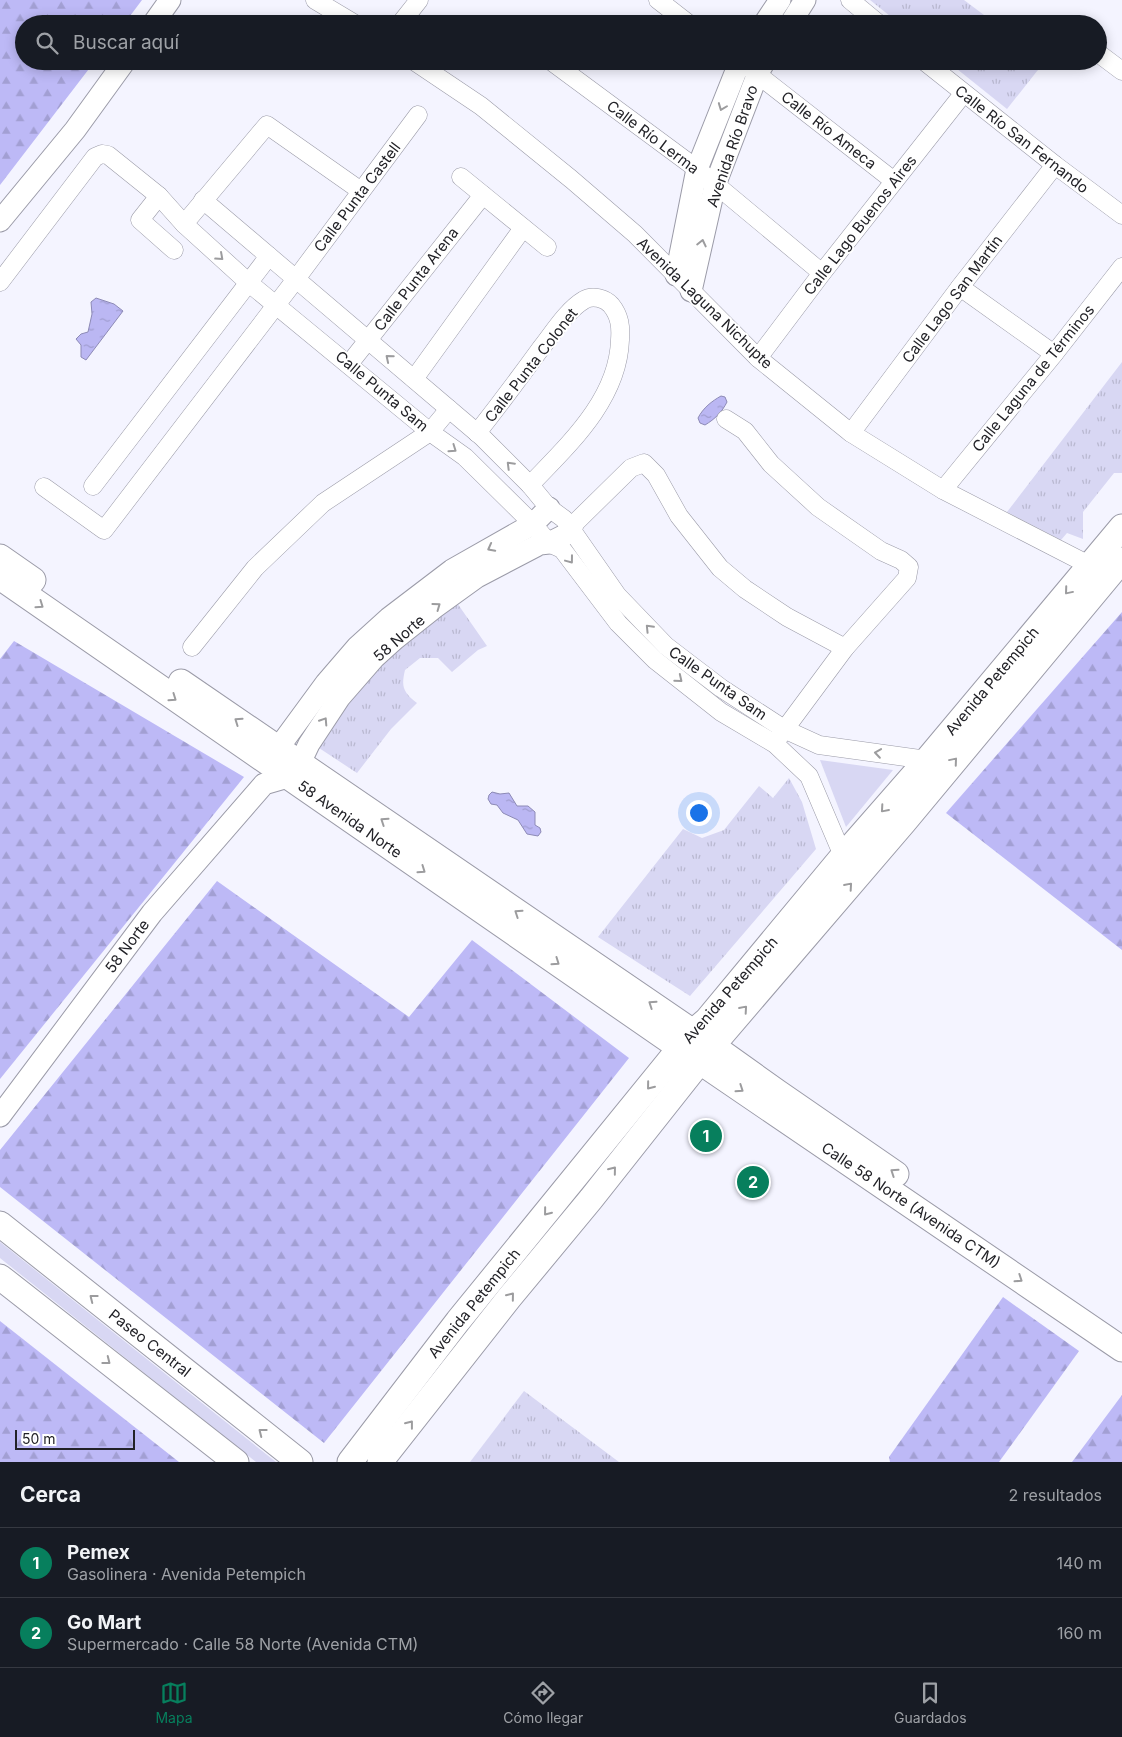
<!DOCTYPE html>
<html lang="es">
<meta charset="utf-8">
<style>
:root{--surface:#171b24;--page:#242831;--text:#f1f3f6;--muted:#9ea1a6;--line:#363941;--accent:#077f5d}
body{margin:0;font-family:Inter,sans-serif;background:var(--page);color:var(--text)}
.scale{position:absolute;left:15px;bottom:12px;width:120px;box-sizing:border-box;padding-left:5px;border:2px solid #222227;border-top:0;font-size:14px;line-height:18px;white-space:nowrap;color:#222227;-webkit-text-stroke:4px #fff;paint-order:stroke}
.you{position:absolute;left:698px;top:812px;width:18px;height:18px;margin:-12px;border:4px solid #fff;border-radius:50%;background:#1a73e8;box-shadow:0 0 0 8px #1a73e833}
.badge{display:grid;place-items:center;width:32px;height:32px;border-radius:50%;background:var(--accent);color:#fff;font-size:16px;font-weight:700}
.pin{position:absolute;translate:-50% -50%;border:2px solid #fff;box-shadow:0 1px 5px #0006}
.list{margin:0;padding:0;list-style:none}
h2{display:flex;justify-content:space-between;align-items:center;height:65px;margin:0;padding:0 20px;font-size:21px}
h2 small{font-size:16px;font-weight:400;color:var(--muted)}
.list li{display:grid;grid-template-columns:32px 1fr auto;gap:15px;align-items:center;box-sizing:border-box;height:70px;padding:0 20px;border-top:1px solid var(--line)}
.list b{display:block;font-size:19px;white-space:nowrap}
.list p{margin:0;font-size:16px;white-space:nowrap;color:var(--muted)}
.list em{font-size:16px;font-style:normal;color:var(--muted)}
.icon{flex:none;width:28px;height:28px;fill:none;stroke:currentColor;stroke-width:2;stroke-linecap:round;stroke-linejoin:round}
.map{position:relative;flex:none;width:1122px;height:1462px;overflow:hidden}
.search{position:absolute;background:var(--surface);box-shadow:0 2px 12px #0003;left:15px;right:15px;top:15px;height:55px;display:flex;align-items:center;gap:12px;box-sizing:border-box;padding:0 18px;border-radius:28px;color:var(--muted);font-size:19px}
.sheet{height:205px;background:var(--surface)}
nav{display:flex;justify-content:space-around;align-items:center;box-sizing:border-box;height:70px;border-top:1px solid var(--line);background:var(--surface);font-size:14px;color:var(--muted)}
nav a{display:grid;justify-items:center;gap:2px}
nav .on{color:var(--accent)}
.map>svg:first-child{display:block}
.grass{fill:#d8d7f3}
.forest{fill:url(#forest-firs)}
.park{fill:url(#park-tufts)}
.water{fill:url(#water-ripples);stroke:#8d8ab6}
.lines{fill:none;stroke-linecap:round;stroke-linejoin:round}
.minor-casing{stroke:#9b9ba8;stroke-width:19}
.tertiary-casing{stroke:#9b9ba8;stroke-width:23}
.secondary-casing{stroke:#9b9ba8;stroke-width:27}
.minor{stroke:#fff;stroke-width:18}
.tertiary{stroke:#fff;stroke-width:21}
.secondary{stroke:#fff;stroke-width:25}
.oneway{stroke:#9c9c9e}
.labels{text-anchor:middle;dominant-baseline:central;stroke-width:4;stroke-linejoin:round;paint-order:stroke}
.street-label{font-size:15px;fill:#222227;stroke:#fff}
</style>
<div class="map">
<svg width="1122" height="1462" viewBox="0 0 1122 1462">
<defs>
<pattern id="forest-firs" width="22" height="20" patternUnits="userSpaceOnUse" patternTransform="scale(1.25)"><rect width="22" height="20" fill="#bdb9f6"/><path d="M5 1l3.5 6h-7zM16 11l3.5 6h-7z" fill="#a29fd3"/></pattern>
<pattern id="park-tufts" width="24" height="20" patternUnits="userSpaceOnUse" patternTransform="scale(1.25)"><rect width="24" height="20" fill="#d8d7f3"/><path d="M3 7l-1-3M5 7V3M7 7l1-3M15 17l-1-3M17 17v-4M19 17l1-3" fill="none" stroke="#b9b8d0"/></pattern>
<pattern id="water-ripples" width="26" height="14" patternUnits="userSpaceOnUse" patternTransform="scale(1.25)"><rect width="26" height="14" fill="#bbb7f3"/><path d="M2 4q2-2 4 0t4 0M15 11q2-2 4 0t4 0" fill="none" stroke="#a09dd0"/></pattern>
</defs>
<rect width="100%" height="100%" fill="#f4f4ff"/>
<g class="grass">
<path d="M 820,760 L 893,770 L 846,827 Z"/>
<path d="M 681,1062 L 683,1064 L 537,1247 L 535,1246 Z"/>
<path d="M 0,1242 L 276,1462 L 256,1462 L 0,1258 Z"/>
</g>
<g class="forest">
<path d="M 0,0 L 142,0 L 124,24 L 24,24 L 24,61 L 95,61 L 0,185 Z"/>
<path d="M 1122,612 L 1122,950 L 946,813 Z"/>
<path d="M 14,641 L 244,777 L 0,1079 L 0,659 Z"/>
<path d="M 217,881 L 409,1017 L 472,940 L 629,1058 L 324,1443 L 0,1187 L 0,1150 Z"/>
<path d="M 1003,1297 L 1079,1351 L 999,1462 L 890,1462 L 889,1457 Z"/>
<path d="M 0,1321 L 179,1462 L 0,1462 Z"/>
<path d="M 1122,1395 L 1122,1462 L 1072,1462 Z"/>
</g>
<g class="park">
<path d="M 870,0 L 964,0 L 996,24 L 900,24 Z"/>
<path d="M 947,61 L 1045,61 L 1007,109 Z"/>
<path d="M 1122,362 L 1122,473 L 1114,473 L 1083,512 L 1083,539 L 1067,533 L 1061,540 L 1007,512 Z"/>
<path d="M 455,600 L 487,646 L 478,650 L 452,672 L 438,658 L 420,658 L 405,670 C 401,687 403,692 417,703 L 391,729 L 357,773 L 319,748 L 319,739 L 360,686 L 403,644 Z"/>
<path d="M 789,778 L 802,802 L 816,849 L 690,996 L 598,937 L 683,829 L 702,838 L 724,830 L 759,786 L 773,798 Z"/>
<path d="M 524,1391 L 619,1462 L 470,1462 Z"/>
</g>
<g class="water">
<path d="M 96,298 L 114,304 L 123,311 L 86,360 L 81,357 L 81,345 L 76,339 L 81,334 L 88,332 L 92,314 L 91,302 Z"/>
<path d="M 721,396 L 725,397 L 727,402 C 722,412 715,419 705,425 L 700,423 L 698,418 C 703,408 712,401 721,396 Z"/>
<path d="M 492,792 L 500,794 L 509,793 L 517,806 L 528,806 L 535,812 L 535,825 L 540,828 L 541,832 L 538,836 L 527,834 L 518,820 L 503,813 L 497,805 L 491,804 L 488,799 L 489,795 Z"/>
</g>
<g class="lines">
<g class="minor-casing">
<g id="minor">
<path d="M 315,0 L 355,24"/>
<path d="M 658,0 L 689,24"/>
<path d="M 850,0 L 879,24"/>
<path d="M 400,24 L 419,0"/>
<path d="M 1098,53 L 1122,71"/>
<path d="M 414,61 L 481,106 L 571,179 L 635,234 L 758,358 L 851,433 L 943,490 L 1089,565"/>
<path d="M 551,61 L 697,169 L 822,273"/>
<path d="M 924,61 L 1055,165 L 1122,215"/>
<path d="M 748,67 L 894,181"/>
<path d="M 461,177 L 547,247"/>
<path d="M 159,196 L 140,220 L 174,250"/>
<path d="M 203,200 L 482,437 L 530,485 L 549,508 L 564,519 L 617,595 L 666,646 L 721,688 L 784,729 L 819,745 L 927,760"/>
<path d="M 184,224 L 267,125 L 361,191"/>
<path d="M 0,282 L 95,157 L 102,154 L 108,155 L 159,196 L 184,224 L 249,283 L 430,432 L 465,457 L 533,524 L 549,543 L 562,549 L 618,623 L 655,660 L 721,712 L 775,744 L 809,776 L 843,856"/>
<path d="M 960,287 L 1054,354"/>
<path d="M 758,358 L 822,273 L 963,94"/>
<path d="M 349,364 L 483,195"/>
<path d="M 414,379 L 523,228"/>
<path d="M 726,419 L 745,431 L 771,464 L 818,507 L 881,551 L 901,560 L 909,567 L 907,578 L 845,648 L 779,737"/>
<path d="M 477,433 C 499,405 520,377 541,348 C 553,333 567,310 584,300 C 592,295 605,298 611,305 C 620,316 621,327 620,340 C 618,400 568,445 530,485"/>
<path d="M 851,433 L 960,287 L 1055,165"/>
<path d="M 93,486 L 269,256"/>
<path d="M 44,487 L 104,530 L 296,279 L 418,115"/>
<path d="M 943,490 L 1054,354 L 1122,267"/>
<path d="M 571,532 L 576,522 L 631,468 L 644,463 L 656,475 L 679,516 L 720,568 L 745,589 L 787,617 L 845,648"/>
<path d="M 192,647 L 255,568 L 323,503 L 430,432 L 449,409"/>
</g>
</g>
<g class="tertiary-casing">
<g id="tertiary">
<path d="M 153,24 L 170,0"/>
<path d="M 764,24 L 780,0"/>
<path d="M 790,24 L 805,0"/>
<path d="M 0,221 L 75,130 L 125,61"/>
<path d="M 676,275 L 697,169 L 740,61"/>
<path d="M 691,291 L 715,185 L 758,73 L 765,61"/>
<path d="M 268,762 L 326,683 L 357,647 L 389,618 L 452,570 L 533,524 L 549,508"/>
<path d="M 0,1116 L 152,913 L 264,784 L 288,777 L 300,763 L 309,744 L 340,697 L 374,658 L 395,639 L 434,608 L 477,577 L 540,544 L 549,543 L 571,532"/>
</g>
</g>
<g class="secondary-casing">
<g id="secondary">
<path d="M 0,557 L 33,580"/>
<path d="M 0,577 L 699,1061 L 1122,1349"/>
<path d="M 181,682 L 693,1032 L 777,1092 L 896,1174"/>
<path d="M 0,1224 L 300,1462"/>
<path d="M 0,1277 L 236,1462"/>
<path d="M 350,1462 L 458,1321 L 693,1032 L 707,1020 L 843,856 L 927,760 L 1122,527"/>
<path d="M 380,1462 L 509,1298 L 591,1199 L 712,1046 L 904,822 L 1122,560"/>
</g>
</g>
<use href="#minor" class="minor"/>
<use href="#tertiary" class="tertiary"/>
<use href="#secondary" class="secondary"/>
</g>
<defs><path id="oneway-chevron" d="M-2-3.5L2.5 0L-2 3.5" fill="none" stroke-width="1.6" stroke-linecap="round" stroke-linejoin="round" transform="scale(1.25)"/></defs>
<g class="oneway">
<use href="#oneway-chevron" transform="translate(722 107) rotate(111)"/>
<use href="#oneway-chevron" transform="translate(702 243) rotate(-77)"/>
<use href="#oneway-chevron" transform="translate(220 257) rotate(42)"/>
<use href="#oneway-chevron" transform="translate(389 358) rotate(-140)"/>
<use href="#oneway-chevron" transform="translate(453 449) rotate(35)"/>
<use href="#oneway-chevron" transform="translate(510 465) rotate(-135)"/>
<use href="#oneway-chevron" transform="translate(491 548) rotate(152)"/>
<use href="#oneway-chevron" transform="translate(570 560) rotate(53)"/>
<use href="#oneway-chevron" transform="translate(1068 591) rotate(130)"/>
<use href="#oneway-chevron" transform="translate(40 605) rotate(35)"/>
<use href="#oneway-chevron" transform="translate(437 606) rotate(-36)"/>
<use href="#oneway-chevron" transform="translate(649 628) rotate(-134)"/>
<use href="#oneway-chevron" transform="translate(679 679) rotate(39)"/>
<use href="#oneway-chevron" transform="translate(173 698) rotate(35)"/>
<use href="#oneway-chevron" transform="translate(238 721) rotate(-145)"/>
<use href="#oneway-chevron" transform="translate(324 721) rotate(-57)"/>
<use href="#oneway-chevron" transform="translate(878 753) rotate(-172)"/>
<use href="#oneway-chevron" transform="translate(954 761) rotate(-50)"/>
<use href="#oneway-chevron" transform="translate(884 809) rotate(131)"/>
<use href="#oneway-chevron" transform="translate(384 821) rotate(-146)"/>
<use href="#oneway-chevron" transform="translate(422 870) rotate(35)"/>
<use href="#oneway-chevron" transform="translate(849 886) rotate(-49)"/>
<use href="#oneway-chevron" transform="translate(518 913) rotate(-146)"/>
<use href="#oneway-chevron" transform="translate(556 962) rotate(35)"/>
<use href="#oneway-chevron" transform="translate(652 1004) rotate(-146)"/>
<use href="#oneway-chevron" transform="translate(744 1009) rotate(-49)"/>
<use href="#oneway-chevron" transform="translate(650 1086) rotate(129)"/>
<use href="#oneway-chevron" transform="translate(740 1089) rotate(34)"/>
<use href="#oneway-chevron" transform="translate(613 1170) rotate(-51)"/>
<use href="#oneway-chevron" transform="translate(894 1172) rotate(-146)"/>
<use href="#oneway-chevron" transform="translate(547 1212) rotate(129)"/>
<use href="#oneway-chevron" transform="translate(1019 1279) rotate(34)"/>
<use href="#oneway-chevron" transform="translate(511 1296) rotate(-51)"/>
<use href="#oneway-chevron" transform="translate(93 1298) rotate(-142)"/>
<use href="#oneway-chevron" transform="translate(107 1361) rotate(38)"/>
<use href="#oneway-chevron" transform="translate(410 1424) rotate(-52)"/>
<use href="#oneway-chevron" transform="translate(262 1432) rotate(-142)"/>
</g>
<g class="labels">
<g class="street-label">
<text transform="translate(829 130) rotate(38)">Calle Río Ameca</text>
<text transform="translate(653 137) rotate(37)">Calle Río Lerma</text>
<text transform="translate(1022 139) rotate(38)">Calle Río San Fernando</text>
<text transform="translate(732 146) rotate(-71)">Avenida Río Bravo</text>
<text transform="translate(357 197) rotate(-53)">Calle Punta Castell</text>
<text transform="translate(860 225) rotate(-52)">Calle Lago Buenos Aires</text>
<text transform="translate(416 279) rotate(-52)">Calle Punta Arena</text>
<text transform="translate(952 299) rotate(-53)">Calle Lago San Martín</text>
<text transform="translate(705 303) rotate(44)">Avenida Laguna Nichupte</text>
<text transform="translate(531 365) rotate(-52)">Calle Punta Colonet</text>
<text transform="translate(1033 378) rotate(-51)">Calle Laguna de Términos</text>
<text transform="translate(382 391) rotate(40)">Calle Punta Sam</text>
<text transform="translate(399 638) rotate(-41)">58 Norte</text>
<text transform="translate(992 681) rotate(-50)">Avenida Petempich</text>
<text transform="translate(718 683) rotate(35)">Calle Punta Sam</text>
<text transform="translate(350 819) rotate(35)">58 Avenida Norte</text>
<text transform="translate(127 946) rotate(-53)">58 Norte</text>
<text transform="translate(730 990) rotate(-49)">Avenida Petempich</text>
<text transform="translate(911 1205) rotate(34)">Calle 58 Norte (Avenida CTM)</text>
<text transform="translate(474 1303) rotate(-51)">Avenida Petempich</text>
<text transform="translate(150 1343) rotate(38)">Paseo Central</text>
</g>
</g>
</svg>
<div class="scale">50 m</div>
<div class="you"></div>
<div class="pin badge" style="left:706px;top:1136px">1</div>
<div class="pin badge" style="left:753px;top:1182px">2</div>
<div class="search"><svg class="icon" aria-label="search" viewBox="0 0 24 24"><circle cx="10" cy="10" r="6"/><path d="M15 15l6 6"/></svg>Buscar aquí</div>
</div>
<section class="sheet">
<h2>Cerca<small>2 resultados</small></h2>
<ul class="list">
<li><span class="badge">1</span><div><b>Pemex</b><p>Gasolinera · Avenida Petempich</p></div><em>140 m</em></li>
<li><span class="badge">2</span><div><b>Go Mart</b><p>Supermercado · Calle 58 Norte (Avenida CTM)</p></div><em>160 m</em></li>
</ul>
</section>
<nav>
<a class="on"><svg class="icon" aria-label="map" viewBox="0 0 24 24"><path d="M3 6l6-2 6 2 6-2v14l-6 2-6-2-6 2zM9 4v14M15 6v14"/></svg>Mapa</a>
<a><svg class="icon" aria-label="directions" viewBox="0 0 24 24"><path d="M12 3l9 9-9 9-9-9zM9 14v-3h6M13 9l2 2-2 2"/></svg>Cómo llegar</a>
<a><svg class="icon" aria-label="saved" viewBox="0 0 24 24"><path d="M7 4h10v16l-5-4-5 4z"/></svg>Guardados</a>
</nav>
